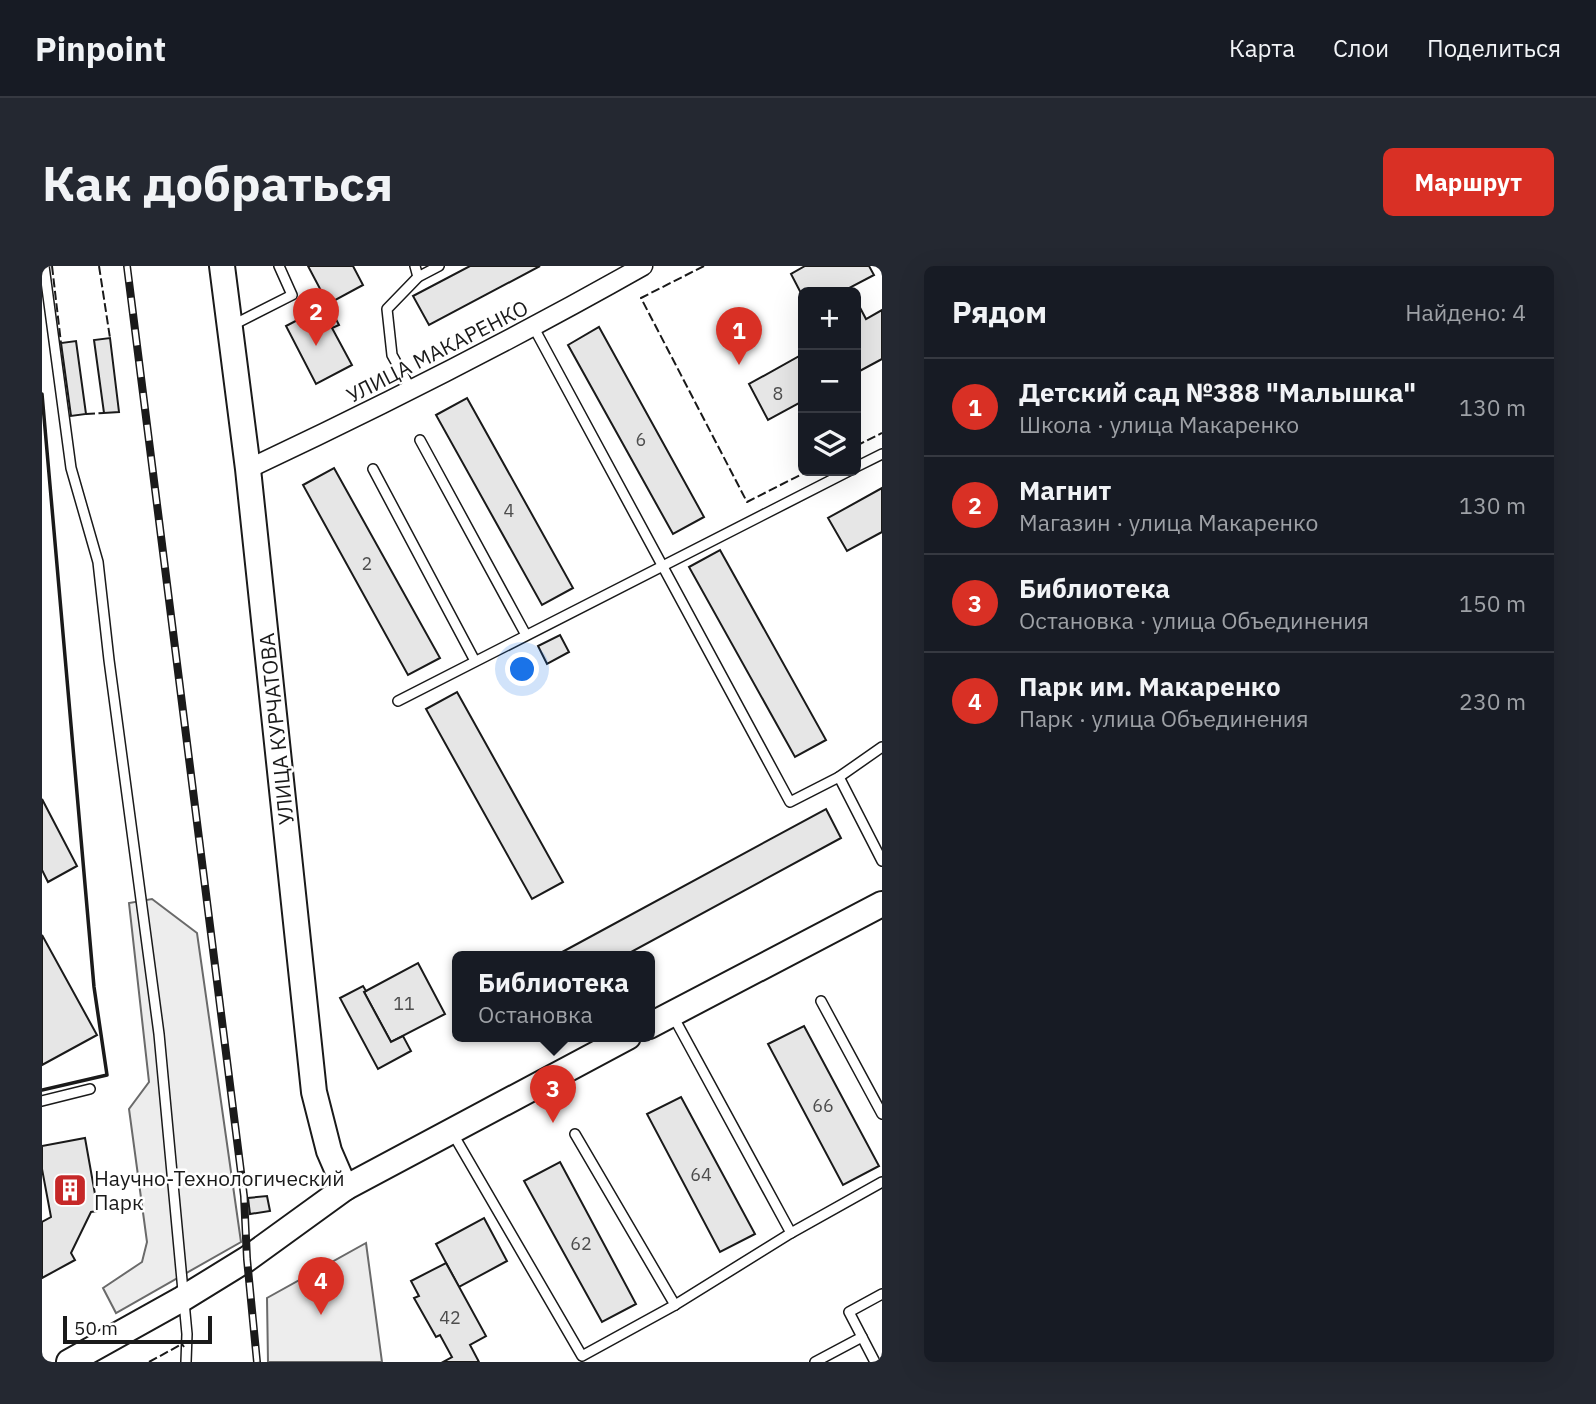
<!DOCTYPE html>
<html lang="ru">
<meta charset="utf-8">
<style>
:root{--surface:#171b24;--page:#242831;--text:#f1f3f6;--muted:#9ea1a6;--line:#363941;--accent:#d93025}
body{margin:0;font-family:"IBM Plex Sans",sans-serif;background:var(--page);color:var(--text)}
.controls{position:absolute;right:21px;top:21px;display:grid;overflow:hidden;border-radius:10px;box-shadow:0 7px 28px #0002}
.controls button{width:63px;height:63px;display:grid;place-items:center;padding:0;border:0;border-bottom:2px solid var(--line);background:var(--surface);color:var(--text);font:35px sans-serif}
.scale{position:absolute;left:21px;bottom:18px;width:149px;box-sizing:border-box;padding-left:7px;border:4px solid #1a1a1a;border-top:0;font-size:19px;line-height:24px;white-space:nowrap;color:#1a1a1a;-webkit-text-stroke:5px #fff;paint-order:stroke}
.you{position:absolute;left:481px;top:404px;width:24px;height:24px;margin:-18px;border:5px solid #fff;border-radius:50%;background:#1a73e8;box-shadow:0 0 0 10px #1a73e833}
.badge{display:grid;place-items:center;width:46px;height:46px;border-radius:50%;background:var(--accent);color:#fff;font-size:23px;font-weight:700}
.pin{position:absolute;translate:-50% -58px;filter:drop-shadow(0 2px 4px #0008)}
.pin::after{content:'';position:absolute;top:37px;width:24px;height:21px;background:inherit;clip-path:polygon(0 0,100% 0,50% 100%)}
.popup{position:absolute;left:410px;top:685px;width:203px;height:91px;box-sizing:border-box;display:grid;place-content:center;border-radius:10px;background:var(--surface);filter:drop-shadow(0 2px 5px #0005);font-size:23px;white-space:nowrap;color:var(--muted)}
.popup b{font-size:26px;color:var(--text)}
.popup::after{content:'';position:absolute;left:50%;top:100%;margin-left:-14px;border:14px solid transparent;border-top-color:var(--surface)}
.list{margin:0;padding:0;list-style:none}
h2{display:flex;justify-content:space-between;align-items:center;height:91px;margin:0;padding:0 28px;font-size:30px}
h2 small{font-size:23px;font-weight:400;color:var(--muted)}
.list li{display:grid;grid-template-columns:46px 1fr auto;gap:21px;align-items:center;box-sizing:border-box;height:98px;padding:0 28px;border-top:2px solid var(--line)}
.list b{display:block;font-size:26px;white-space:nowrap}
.list p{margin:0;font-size:23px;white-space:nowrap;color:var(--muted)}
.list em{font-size:23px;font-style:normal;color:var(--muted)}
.icon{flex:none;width:38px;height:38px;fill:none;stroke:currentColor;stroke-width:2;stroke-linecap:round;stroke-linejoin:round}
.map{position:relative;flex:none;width:840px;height:1096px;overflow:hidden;border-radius:10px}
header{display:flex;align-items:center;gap:42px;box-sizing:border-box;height:98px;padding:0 35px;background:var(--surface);border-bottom:2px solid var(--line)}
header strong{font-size:33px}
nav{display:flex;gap:38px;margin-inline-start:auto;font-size:24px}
.intro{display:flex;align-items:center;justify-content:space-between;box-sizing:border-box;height:168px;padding:0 42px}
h1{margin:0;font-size:49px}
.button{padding:18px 32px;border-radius:10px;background:var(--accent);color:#fff;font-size:24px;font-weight:700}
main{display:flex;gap:42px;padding:0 42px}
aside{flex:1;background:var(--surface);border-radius:10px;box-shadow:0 7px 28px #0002}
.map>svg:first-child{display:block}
.built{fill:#ededed;stroke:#6a6a6a;stroke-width:2}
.building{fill:#e6e6e6;stroke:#1a1a1a;stroke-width:2}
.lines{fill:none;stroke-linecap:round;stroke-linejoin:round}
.lane-casing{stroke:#1a1a1a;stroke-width:12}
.street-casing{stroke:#1a1a1a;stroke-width:21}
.secondary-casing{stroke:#1a1a1a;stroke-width:28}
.lane{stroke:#fff;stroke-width:9}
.street{stroke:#fff;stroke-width:18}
.secondary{stroke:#fff;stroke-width:24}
.rail-casing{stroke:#1a1a1a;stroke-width:8}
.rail{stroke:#fff;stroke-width:5;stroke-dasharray:16;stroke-linecap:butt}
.fence{stroke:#1a1a1a;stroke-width:2;stroke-dasharray:9 3.5;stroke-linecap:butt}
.wall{stroke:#1a1a1a;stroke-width:3.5}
.labels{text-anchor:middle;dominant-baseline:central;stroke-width:5;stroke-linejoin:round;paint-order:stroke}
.number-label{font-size:18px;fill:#4d4d4d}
.street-label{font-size:21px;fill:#1a1a1a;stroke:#fff}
.poi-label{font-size:21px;fill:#1a1a1a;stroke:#fff;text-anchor:start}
</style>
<header>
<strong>Pinpoint</strong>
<nav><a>Карта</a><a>Слои</a><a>Поделиться</a></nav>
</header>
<div class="intro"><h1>Как добраться</h1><a class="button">Маршрут</a></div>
<main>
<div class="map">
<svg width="840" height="1096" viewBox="0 0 840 1096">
<rect width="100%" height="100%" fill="#fff"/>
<g class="built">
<path d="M 110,633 L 155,667 L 199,976 L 74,1047 L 61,1022 L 100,996 L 105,976 L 87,843 L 107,816 L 87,637 Z"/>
<path d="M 324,977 L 340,1096 L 226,1096 L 225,1032 Z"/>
</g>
<g class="building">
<path d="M 266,0 L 311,0 L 321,19 L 286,38 Z"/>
<path d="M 428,0 L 498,0 L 387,59 L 371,30 Z"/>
<path d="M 763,0 L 827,0 L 832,9 L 807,22 L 810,26 L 761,26 L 761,31 L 749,8 Z"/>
<path d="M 814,34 L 824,53 L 840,44 L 840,93 L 814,107 Z"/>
<path d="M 286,38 L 297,59 L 290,62 L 310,99 L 274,118 L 244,60 Z"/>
<path d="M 557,61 L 662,251 L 631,268 L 526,79 Z"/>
<path d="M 68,72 L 77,146 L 62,147 L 52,74 Z"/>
<path d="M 34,75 L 44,148 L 29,150 L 19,77 Z"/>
<path d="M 761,88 L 761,135 L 726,154 L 707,118 Z"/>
<path d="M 425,132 L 531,322 L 500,339 L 394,149 Z"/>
<path d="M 292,202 L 398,392 L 366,409 L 261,219 Z"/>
<path d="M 840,222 L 840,266 L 805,285 L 786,252 Z"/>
<path d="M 678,284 L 784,474 L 753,491 L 647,301 Z"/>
<path d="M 518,369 L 527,386 L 505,398 L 496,380 Z"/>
<path d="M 415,426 L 521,616 L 490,633 L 384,443 Z"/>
<path d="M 0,533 L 35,600 L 6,616 L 0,604 Z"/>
<path d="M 784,543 L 799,572 L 580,691 L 511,691 Z"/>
<path d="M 0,669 L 55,769 L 0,799 Z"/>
<path d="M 376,697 L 403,748 L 349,776 L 322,726 Z"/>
<path d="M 321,720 L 324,725 L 322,726 L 349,776 L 361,770 L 369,785 L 336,803 L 298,732 Z"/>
<path d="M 762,760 L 837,900 L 801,919 L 726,778 Z"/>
<path d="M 639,831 L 713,968 L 678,986 L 605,848 Z"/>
<path d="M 43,872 L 56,945 L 49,946 L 29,987 L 33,994 L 0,1012 L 0,956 L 9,951 L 0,903 L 0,880 Z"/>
<path d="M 518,896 L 594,1038 L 560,1056 L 482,915 Z"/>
<path d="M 225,930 L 228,945 L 208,948 L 206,932 Z"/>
<path d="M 442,952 L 465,995 L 417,1021 L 394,978 Z"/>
<path d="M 404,997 L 444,1070 L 428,1079 L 437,1096 L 401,1096 L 410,1091 L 398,1069 L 394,1071 L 372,1032 L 377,1030 L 369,1015 Z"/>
</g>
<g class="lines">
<g class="lane-casing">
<g id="lane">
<path d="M 2,0 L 29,202 L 56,296 L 67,394 L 117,768 L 145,1068 L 144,1096"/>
<path d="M 373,0 L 376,11"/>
<path d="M 189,60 L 250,29 L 237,0"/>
<path d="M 492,62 L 748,536 L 797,511 L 840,595"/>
<path d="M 370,125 L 350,89 L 345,43 L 376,11 L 397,0"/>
<path d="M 378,174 L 484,369"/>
<path d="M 814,201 L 840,188"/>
<path d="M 331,203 L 433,395"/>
<path d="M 356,435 L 807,205"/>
<path d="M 797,511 L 840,481"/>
<path d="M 779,735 L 840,848"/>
<path d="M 631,750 L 749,967"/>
<path d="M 0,835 L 48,823"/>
<path d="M 411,868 L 540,1090 L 633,1039 L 749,967 L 840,916"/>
<path d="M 533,868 L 633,1039"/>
<path d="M 773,1096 L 820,1071"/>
<path d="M 833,1096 L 807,1046 L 840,1028"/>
</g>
</g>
<g class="street-casing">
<path id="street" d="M 206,203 C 340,140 472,73 601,0"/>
</g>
<g class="secondary-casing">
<g id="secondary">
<path d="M 180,0 L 206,203 L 272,826 L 287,885 L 303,922"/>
<path d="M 607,760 L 840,638"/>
<path d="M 27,1096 L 140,1033 L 205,993 L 303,922 L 586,771"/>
</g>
</g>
<use href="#lane" class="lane"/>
<use href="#street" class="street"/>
<use href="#secondary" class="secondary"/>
<g class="rail-casing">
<path id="rail" d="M 85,0 L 202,930 L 205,993 L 215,1096"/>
</g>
<use href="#rail" class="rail"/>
<g class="fence">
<path d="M 10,0 L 19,77"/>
<path d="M 57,0 L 68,72"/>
<path d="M 662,0 L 599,32 L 705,236 L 766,205"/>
<path d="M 44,148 L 62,147"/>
<path d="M 814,180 L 840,167"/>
<path d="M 107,1096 L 140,1078 L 142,1081"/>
</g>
<path class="wall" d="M 0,128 L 52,721 L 65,809 L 0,824"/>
</g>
<defs>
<g id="building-square" transform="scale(1.75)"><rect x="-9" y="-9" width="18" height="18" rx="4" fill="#c62828" stroke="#fff"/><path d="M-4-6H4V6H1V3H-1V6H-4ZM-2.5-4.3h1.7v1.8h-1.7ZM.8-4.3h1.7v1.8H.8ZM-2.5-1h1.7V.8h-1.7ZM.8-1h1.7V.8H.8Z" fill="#fff"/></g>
</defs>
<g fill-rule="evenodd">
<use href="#building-square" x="28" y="924"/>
</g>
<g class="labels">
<g class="number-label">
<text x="736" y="127">8</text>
<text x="599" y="173">6</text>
<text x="467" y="244">4</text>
<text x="325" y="297">2</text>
<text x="362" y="737">11</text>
<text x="781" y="839">66</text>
<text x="659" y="908">64</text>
<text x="539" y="977">62</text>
<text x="408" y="1051">42</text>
</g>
<g class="street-label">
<text transform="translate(395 85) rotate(-27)">УЛИЦА МАКАРЕНКО</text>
<text transform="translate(234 463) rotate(-96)">УЛИЦА КУРЧАТОВА</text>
</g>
<g class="poi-label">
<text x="52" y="912">Научно-Технологический<tspan x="52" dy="24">Парк</tspan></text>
</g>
</g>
</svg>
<div class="controls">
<button>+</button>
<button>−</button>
<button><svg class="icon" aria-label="layers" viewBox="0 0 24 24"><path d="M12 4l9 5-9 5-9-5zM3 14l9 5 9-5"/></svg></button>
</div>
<div class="scale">50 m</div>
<div class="you"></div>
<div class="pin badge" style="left:697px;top:99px">1</div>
<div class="pin badge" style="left:274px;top:80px">2</div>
<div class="pin badge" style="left:511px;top:857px">3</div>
<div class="popup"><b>Библиотека</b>Остановка</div>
<div class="pin badge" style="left:279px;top:1049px">4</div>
</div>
<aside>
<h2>Рядом<small>Найдено: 4</small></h2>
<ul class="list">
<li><span class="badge">1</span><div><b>Детский сад №388 &quot;Малышка&quot;</b><p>Школа · улица Макаренко</p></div><em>130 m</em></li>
<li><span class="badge">2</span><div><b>Магнит</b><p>Магазин · улица Макаренко</p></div><em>130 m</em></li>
<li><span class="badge">3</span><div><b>Библиотека</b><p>Остановка · улица Объединения</p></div><em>150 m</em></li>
<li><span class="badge">4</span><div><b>Парк им. Макаренко</b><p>Парк · улица Объединения</p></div><em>230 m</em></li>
</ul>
</aside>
</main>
